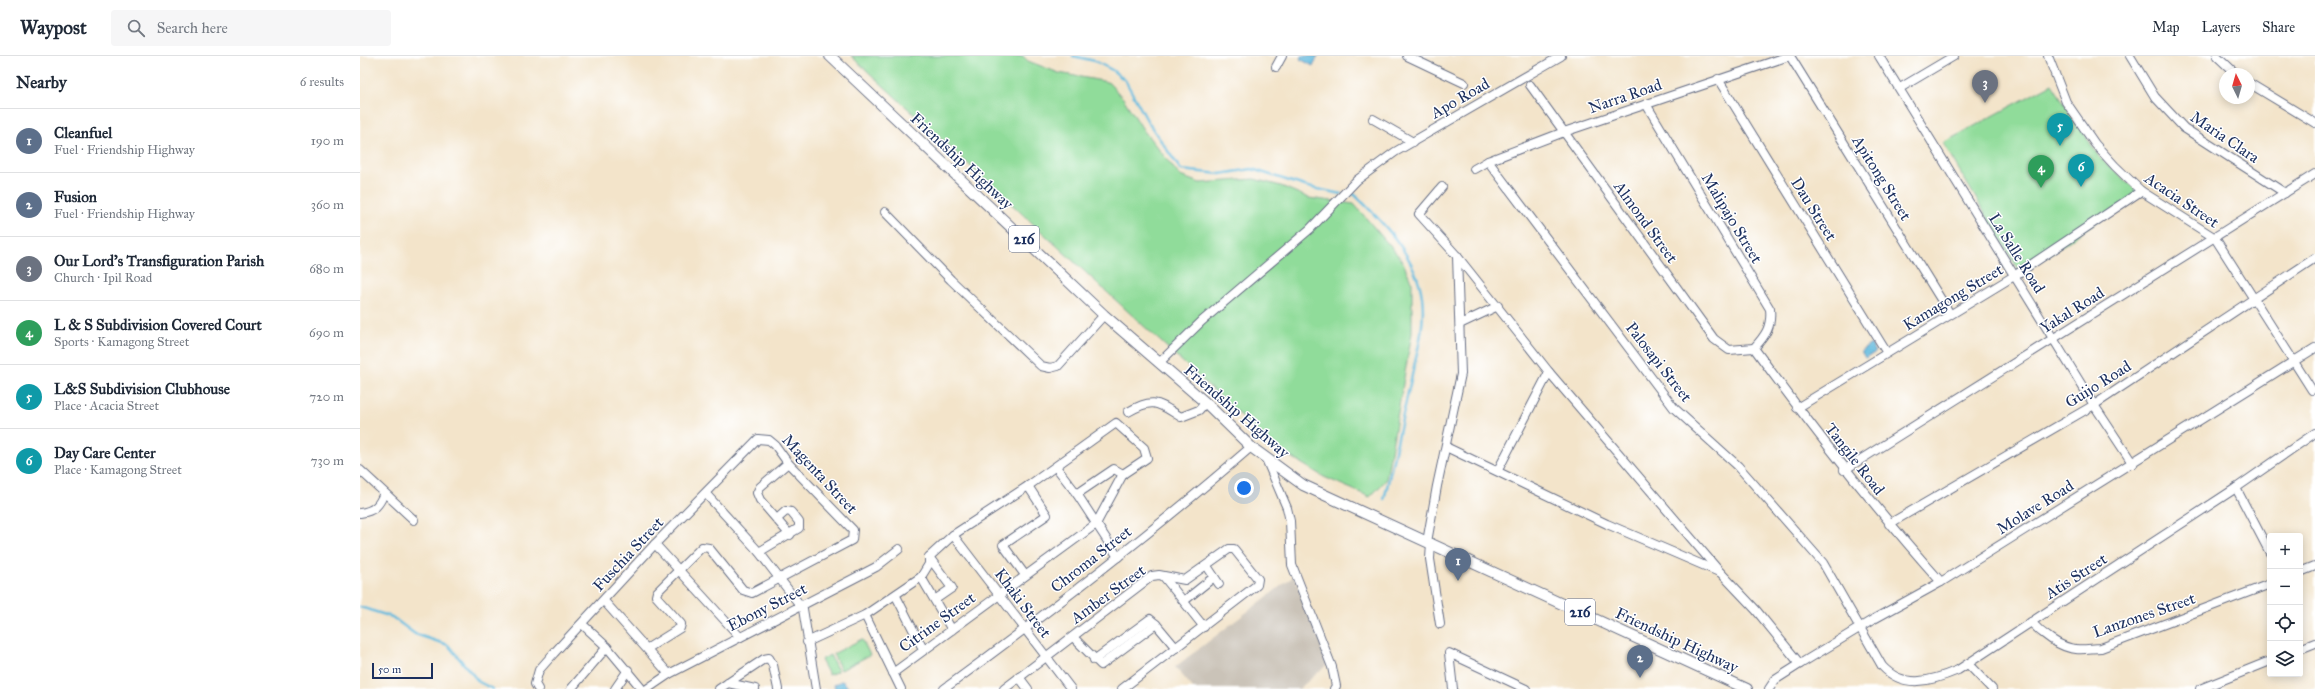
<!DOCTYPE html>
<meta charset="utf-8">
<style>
:root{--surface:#fff;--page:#f6f6f7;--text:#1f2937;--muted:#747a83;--line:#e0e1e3;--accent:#7c3aed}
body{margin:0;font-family:"IM FELL Great Primer",serif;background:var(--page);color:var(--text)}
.controls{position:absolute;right:12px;bottom:12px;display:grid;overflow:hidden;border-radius:4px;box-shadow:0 2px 10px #0003}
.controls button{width:36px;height:36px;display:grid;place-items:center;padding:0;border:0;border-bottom:1px solid var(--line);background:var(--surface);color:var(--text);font:20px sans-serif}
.compass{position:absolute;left:1859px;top:12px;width:36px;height:36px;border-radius:50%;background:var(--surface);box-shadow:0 2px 10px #0003;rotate:355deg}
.scale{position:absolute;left:12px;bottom:10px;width:61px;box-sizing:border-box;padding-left:4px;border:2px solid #1b2f5e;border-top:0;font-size:11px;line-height:14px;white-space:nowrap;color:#1b2f5e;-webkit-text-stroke:3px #fff;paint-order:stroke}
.you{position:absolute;left:884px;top:432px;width:14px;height:14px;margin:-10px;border:3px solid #fff;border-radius:50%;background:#1a73e8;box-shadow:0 0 0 6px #1a73e833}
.badge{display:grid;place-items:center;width:26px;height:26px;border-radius:50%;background:var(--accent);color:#fff;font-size:13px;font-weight:700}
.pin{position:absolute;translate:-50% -33px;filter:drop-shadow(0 1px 2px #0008)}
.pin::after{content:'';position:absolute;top:21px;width:14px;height:12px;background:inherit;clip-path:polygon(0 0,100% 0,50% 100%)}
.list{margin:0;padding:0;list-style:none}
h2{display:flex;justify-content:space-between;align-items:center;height:52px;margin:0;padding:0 16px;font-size:17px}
h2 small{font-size:13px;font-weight:400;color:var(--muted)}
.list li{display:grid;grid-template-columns:26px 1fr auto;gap:12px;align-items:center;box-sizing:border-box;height:64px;padding:0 16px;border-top:1px solid var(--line)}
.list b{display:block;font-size:15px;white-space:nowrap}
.list p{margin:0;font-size:13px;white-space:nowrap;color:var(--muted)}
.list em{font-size:13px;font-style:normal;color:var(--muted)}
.icon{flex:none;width:22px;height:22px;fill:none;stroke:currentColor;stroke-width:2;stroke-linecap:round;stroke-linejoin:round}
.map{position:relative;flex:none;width:1955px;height:633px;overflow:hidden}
header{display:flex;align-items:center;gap:24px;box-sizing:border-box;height:56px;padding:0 20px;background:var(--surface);border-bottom:1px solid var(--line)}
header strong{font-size:19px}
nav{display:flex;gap:22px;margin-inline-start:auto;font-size:14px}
.search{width:280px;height:36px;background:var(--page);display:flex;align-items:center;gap:10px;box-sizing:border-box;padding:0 14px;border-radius:4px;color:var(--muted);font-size:15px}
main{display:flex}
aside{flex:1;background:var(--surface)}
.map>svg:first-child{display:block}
.industrial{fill:#cac3b8}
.green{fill:#90dc9a;stroke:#56867c}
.water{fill:#61bade;stroke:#3e749e}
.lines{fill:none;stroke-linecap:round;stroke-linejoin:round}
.stream{stroke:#61bade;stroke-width:2.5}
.minor-casing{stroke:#676e84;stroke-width:10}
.major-casing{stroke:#676e84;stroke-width:12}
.minor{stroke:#fff;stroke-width:8}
.major{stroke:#fff;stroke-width:10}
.labels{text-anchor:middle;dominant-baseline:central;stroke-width:3;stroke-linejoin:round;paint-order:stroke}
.shield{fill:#fff;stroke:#5f6d8e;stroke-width:1}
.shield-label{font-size:15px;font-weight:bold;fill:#1b2f5e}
.street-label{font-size:16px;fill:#1b2f5e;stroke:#fff}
</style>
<header>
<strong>Waypost</strong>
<div class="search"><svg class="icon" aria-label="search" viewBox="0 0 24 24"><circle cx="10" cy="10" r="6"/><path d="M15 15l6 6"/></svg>Search here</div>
<nav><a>Map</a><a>Layers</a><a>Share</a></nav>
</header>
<main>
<aside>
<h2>Nearby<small>6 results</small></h2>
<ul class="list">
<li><span class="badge" style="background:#5c6f8a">1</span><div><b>Cleanfuel</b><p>Fuel · Friendship Highway</p></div><em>190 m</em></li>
<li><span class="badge" style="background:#5c6f8a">2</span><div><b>Fusion</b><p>Fuel · Friendship Highway</p></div><em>360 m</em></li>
<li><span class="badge" style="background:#6b7280">3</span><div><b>Our Lord's Transfiguration Parish</b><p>Church · Ipil Road</p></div><em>680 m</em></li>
<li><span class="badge" style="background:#2e9e5b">4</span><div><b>L &amp; S Subdivision Covered Court</b><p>Sports · Kamagong Street</p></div><em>690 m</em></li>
<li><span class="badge" style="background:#0f9aa8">5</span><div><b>L&amp;S Subdivision Clubhouse</b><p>Place · Acacia Street</p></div><em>720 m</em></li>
<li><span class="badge" style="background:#0f9aa8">6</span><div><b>Day Care Center</b><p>Place · Kamagong Street</p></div><em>730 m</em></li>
</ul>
</aside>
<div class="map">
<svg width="1955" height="633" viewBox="0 0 1955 633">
<rect width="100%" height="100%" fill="#fff"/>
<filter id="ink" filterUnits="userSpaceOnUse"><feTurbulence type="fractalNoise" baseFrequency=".025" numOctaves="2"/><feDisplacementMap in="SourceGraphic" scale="8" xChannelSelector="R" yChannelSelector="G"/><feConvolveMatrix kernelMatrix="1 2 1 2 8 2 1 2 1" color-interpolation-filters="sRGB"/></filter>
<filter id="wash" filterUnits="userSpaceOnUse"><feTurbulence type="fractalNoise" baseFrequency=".012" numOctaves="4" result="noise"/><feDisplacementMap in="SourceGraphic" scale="16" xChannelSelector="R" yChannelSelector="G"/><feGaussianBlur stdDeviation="0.9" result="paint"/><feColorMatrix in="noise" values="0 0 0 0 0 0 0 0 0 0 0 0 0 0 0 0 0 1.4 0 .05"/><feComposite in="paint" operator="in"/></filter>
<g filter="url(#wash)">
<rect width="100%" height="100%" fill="#f3e4ca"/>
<path class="industrial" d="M 934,520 L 970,606 L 939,633 L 834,633 L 815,611 Z"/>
<g class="green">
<path d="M 491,0 L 663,0 L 668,5 L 699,17 L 748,26 L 763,42 L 784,75 L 820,120 L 840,127 L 894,123 L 921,130 L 949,142 L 994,148 L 1042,204 L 1052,227 L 1052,277 L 1026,424 L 1010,441 L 964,421 L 916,392 Z"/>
<path d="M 1692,28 L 1739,101 L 1779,137 L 1661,218 L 1583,87 Z"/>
<path d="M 502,583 L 510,599 L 481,614 L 473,598 Z"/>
<path d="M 470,599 L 478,615 L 469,619 L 461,604 Z"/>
</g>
<g class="water">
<path d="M 942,0 L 958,0 L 953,10 L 940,3 Z"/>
<path d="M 1511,288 L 1516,296 L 1505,302 L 1501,295 Z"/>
<path d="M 481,625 L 484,626 L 489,633 L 475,633 L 474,629 Z"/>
</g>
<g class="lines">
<g class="stream">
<path d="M 713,0 L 735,5 L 752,14 L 765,24 L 788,66 L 821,114 L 860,118 L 892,113 L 948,131 L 981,138"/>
<path d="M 986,138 L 994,138 C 1022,165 1057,201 1062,241 C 1066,270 1056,300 1050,328 C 1041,367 1033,406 1024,444"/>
<path d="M 0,551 L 32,561 L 55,578 L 88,589 L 119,626 L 133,633"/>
</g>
</g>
</g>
<g filter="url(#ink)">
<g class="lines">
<g class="minor-casing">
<g id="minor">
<path d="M 1047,0 L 1104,27"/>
<path d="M 1430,0 L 1590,258"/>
<path d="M 1519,0 L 1734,349 L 1773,408"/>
<path d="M 1688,0 L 1706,46 L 1735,88 L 1755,110 L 1781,135 L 1855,182 L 1952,334"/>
<path d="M 1770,0 L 1795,41 L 1824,72 L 1925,137"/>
<path d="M 1857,0 L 1876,18"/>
<path d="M 916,11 L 922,0"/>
<path d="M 1358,23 L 1527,297"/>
<path d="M 1889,27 L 1955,67"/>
<path d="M 1170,29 L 1354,283 L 1369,294 L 1394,292"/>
<path d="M 1540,32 L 1594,0"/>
<path d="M 1286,48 L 1410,253 C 1412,271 1405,280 1394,292"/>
<path d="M 1013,63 L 1053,86"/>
<path d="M 1128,105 L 1314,352 L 1378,410 L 1463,507 L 1522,610 C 1543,633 1570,626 1598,614 L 1876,432 L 1955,377"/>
<path d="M 1114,113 L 1128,105 L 1204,76 L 1429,0"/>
<path d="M 1082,131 L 1059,158 L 1097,200 L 1189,316 L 1360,516 L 1396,554 L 1440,608"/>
<path d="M 525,156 L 591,224 L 681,310 L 690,312 L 698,310 L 744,259"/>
<path d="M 1100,268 L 1138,250"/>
<path d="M 1394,292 C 1453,373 1514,451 1581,526"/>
<path d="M 799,307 L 842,265 L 950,173 L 997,124 L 1035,96 L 1201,0"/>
<path d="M 1437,352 L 1654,220 L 1781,135"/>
<path d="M 768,356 C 794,341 798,347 821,361 L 839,354 L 845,347"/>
<path d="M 1086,391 L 1247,468 L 1359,516"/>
<path d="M 906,403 L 927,452 L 930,465 L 932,509 L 972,611 L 976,630 L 974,633"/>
<path d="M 428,407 L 400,431 L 397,437 L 400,444 L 430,479"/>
<path d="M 696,411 L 717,438 L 758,501"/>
<path d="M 0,414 L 54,464"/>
<path d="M 1138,414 L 1189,316"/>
<path d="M 1484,414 L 1955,118"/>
<path d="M 1876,432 L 1910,497"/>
<path d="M 346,438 L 399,496 L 443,553 L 456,633"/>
<path d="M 717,438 L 754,413 L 763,418"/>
<path d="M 0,457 C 14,455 19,450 24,437"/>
<path d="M 1529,468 L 1734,349 L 1955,202"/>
<path d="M 593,479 L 711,633"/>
<path d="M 1067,486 L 1077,430 L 1101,318 L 1097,200"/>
<path d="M 1071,487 L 1070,503 L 1080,568"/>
<path d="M 295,488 L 380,581"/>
<path d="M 399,496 L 439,472 L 439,466 L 431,456 L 426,455 L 417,463"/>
<path d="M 569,501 L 592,532 L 576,543"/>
<path d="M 847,510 L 859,528"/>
<path d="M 1940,516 L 1955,510"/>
<path d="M 665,519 L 643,489 L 687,459 L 668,430"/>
<path d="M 804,521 L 844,571"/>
<path d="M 536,540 L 563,593"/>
<path d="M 244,545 L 309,618"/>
<path d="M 824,545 L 854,521"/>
<path d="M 505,559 L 541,633"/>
<path d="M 1671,566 C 1681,577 1700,592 1716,593 C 1724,594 1733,592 1741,592 L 1910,528"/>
<path d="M 222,568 L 247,591 L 282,633"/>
<path d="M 713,581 L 741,609 L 796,568"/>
<path d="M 447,586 L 505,559 L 561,521"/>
<path d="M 1940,593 L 1955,587"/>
<path d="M 734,604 L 790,563 L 796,568 L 816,592"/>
<path d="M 1608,608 L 1632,633"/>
<path d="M 533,617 L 736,468 L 763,418 L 787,402 L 784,392 L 756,367 L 668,430 L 593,479 L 569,501 L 569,508 L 561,521 L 592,574"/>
<path d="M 659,621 L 668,633"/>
<path d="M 368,627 L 395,633"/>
<path d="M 178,633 L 175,628 L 179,614 L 194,597 L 295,488 L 398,383 L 409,384 L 415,389 L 428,407 L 493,474 L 492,484 L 392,537 L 383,534 L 349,492 L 342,491 L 297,536 L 296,540 L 321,568 L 320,572 L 288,592"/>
<path d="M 211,633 L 247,591"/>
<path d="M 255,633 L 268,614"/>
<path d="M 287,633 L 309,618 L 516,511 L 539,493"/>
<path d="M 359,633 L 404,603 L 409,602 L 413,609 L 418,633"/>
<path d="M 584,633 C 689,556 793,476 891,391"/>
<path d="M 644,633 L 792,520 L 799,519 L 825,524 L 869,493 L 874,493 L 898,523 L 897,529 L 762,633"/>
<path d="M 1093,633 L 1089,597 L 1166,633"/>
<path d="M 1409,633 L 1415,624 L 1440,608 L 1514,563 L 1581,526 L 1955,292"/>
<path d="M 1840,633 L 1910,605"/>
</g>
</g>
<g class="major-casing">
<path id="major" d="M 470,0 L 744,259 L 847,348 L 891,391 L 943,429 L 1387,633"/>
</g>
<use href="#minor" class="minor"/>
<use href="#major" class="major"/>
</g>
</g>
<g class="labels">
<g class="shield">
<rect x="649" y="170" width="30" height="26" rx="3"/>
<rect x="1205" y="543" width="30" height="26" rx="3"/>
</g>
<g class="shield-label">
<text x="664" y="183">216</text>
<text x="1220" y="556">216</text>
</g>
<g class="street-label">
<text transform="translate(1265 40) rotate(-19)">Narra Road</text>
<text transform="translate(1100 42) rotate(-30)">Apo Road</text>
<text transform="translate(1865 81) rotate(34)">Maria Clara</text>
<text transform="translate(602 105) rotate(43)">Friendship Highway</text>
<text transform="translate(1522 122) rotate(58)">Apitong Street</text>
<text transform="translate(1822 144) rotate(34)">Acacia Street</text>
<text transform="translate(1454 153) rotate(58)">Dau Street</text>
<text transform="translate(1372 162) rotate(59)">Malipajo Street</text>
<text transform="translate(1286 166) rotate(54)">Almond Street</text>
<text transform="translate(1657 197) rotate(58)">La Salle Road</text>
<text transform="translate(1593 241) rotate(-31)">Kamagong Street</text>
<text transform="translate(1712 254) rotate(-32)">Yakal Road</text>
<text transform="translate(1299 306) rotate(52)">Palosapi Street</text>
<text transform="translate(1738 328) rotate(-32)">Guijo Road</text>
<text transform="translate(877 355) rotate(41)">Friendship Highway</text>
<text transform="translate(1495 403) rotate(52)">Tangile Road</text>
<text transform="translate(460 418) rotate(47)">Magenta Street</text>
<text transform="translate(1675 451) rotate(-32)">Molave Road</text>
<text transform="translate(268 498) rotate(-47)">Fuschia Street</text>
<text transform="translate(731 503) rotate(-38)">Chroma Street</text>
<text transform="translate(1716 520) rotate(-33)">Atis Street</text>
<text transform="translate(748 538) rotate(-36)">Amber Street</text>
<text transform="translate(663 547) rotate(53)">Khaki Street</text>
<text transform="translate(407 551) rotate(-27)">Ebony Street</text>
<text transform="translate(1784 559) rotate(-19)">Lanzones Street</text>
<text transform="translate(577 566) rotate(-36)">Citrine Street</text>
<text transform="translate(1317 584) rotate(25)">Friendship Highway</text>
</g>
</g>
</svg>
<div class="controls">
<button>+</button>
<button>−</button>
<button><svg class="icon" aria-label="locate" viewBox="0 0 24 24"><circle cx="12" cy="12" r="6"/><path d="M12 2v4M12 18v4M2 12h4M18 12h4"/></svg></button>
<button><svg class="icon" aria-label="layers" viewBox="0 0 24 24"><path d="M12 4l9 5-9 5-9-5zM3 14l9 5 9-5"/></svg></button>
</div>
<svg class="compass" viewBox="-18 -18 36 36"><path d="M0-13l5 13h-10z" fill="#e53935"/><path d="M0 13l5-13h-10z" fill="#747a83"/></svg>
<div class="scale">50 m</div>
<div class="you"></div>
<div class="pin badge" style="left:1098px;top:525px;background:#5c6f8a">1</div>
<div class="pin badge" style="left:1280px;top:622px;background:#5c6f8a">2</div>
<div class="pin badge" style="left:1625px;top:47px;background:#6b7280">3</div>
<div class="pin badge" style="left:1681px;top:132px;background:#2e9e5b">4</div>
<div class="pin badge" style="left:1700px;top:90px;background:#0f9aa8">5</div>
<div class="pin badge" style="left:1721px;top:131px;background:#0f9aa8">6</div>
</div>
</main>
